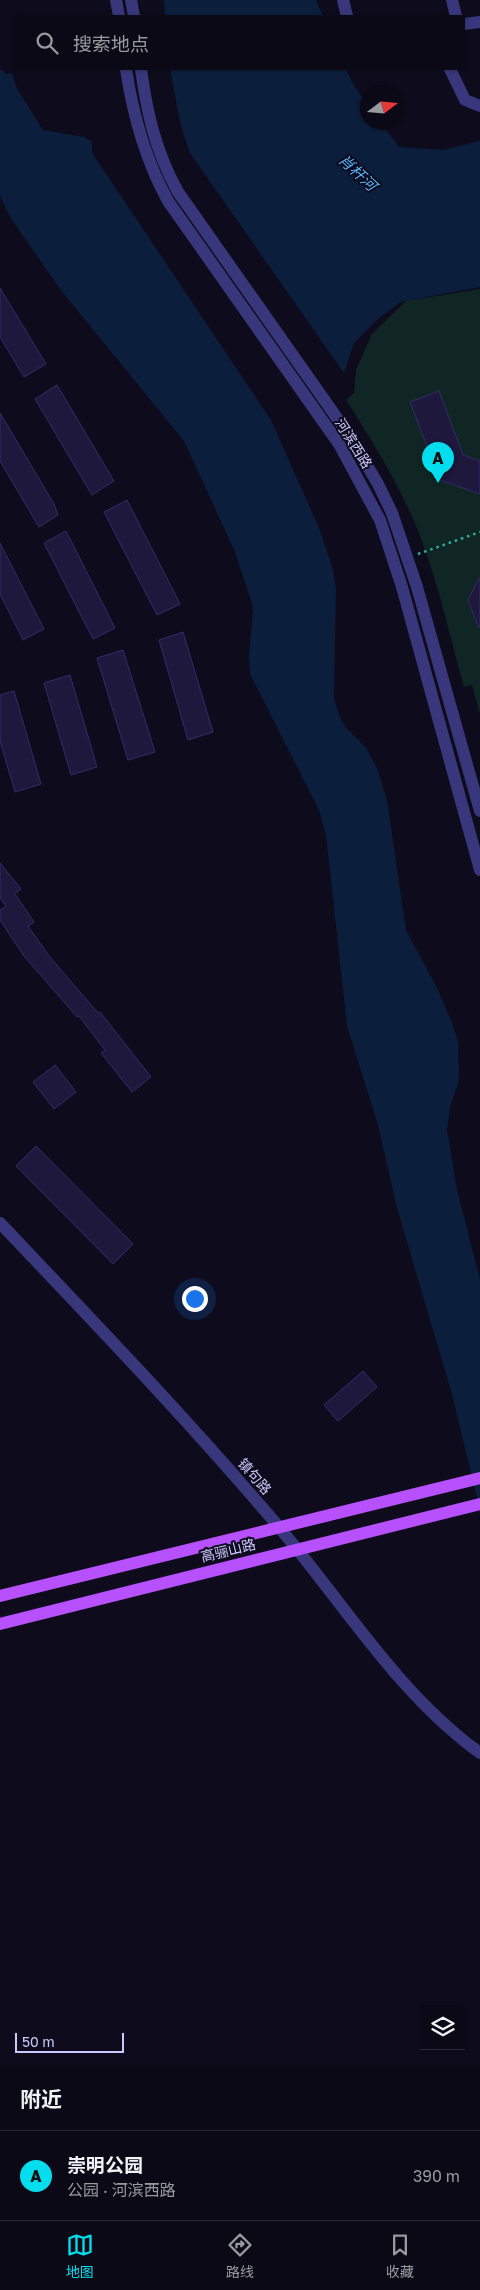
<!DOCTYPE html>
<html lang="zh">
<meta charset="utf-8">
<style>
:root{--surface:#0a0915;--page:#181722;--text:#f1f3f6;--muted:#999aa0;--line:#2a2a34;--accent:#03deef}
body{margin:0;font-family:"Golos Text","Noto Sans SC",sans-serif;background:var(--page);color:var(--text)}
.controls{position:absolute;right:15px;bottom:15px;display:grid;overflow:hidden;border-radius:0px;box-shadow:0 1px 4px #0004}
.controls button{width:45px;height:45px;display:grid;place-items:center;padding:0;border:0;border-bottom:1px solid var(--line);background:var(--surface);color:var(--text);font:25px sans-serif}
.compass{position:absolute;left:360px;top:85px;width:45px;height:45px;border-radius:50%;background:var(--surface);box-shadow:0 1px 4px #0004;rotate:74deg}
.scale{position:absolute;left:15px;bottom:12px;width:109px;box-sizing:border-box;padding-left:5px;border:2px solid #ccc8fe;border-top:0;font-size:14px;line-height:18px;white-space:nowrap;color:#ccc8fe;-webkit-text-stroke:4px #0e0c1c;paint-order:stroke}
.you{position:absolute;left:194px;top:1298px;width:18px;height:18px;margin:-12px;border:4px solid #fff;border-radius:50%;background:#1a73e8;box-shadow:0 0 0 8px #1a73e833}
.badge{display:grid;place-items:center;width:32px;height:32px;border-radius:50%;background:var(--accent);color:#111;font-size:16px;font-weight:700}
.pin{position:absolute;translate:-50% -41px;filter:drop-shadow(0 1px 2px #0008)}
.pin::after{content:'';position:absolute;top:26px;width:18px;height:15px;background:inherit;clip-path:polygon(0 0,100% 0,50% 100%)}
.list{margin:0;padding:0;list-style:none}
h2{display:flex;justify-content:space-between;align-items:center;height:65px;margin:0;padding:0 20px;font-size:21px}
h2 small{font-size:16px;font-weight:400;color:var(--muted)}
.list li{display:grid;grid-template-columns:32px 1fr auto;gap:15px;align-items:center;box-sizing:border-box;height:90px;padding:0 20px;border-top:1px solid var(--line)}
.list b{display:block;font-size:19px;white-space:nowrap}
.list p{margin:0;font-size:16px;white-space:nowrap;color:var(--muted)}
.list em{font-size:16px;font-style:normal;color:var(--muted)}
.icon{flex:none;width:28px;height:28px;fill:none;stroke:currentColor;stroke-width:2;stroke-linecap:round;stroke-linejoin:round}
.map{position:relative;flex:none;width:480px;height:2065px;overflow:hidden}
.search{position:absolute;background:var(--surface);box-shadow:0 1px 4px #0004;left:15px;right:15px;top:15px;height:55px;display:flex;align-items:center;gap:12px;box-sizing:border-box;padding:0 18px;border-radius:0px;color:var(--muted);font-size:19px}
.sheet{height:155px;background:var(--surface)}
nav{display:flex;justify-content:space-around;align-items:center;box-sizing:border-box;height:70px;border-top:1px solid var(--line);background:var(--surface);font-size:14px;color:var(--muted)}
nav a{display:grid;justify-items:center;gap:2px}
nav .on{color:var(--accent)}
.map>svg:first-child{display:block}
.green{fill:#0f2625}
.water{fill:#0b1e3c}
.building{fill:#1e183d;stroke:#352a69}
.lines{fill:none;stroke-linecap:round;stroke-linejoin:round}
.path{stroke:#2eaca0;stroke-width:2.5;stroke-dasharray:2.5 4;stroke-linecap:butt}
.minor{stroke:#38377b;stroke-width:12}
.major{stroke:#b750fd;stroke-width:12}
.labels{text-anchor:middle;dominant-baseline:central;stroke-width:4;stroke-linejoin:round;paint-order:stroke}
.street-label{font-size:14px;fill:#ccc8fe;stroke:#0e0c1c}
.water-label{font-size:15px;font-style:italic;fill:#57b5fd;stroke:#0e0c1c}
</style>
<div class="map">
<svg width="480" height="2065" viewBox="0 0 480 2065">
<rect width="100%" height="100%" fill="#0e0c1c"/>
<path class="green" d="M 480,289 L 480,714 L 472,685 L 464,687 C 448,629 435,567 410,512 C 392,473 370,437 346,400 L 354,393 L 356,370 L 372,334 L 406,301 Z"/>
<g class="water">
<path d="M 164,0 L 316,0 L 323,16 L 165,16 Z"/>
<path d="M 0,69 L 6,74 L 12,73 L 17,89 L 43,130 L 84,137 L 92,142 L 92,153 L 271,420 L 319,528 L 332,566 L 336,588 L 334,698 L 338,713 L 346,728 L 366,748 L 377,768 L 387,800 L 406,930 L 437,988 L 452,1023 L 458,1042 L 459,1080 L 450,1107 L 447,1130 L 457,1190 L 480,1280 L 480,1510 L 452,1394 L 397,1208 L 378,1125 L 347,1026 L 326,835 L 319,810 L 250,674 L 249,657 L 253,611 L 251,600 L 235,552 L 184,441 L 60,289 L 10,217 L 0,195 Z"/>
<path d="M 170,69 L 346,69 L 354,86 L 367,104 L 368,122 L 381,123 L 399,147 L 442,150 L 480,141 L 480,287 L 401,302 L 380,317 L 354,343 L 344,373 L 190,153 L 181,126 Z"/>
</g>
<g class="building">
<path d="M 0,288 L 46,364 L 24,377 L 0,337 Z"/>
<path d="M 57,385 L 114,481 L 92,495 L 35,399 Z"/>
<path d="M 439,391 L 463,455 L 480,461 L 480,494 L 440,480 L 410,402 Z"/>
<path d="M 0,413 L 54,504 L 58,515 L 39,527 L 0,461 Z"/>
<path d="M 127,500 L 180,604 L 157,615 L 104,512 Z"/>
<path d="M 66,531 L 115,628 L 93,639 L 44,543 Z"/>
<path d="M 0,543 L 44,629 L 23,640 L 0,594 Z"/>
<path d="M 480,577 L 480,628 L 479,628 L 468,600 Z"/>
<path d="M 183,632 L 213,732 L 188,740 L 159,640 Z"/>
<path d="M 123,650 L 155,752 L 128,760 L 97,658 Z"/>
<path d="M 70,675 L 97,767 L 71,775 L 44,683 Z"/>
<path d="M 14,691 L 41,784 L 15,792 L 0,741 L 0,695 Z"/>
<path d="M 0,863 L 21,889 L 15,894 L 34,922 L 28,926 L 49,956 L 98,1013 L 100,1012 L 151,1077 L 132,1092 L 101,1053 L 105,1050 L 79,1016 L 77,1017 L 24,956 L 0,920 L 0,910 L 6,906 L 0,898 Z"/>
<path d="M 55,1065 L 76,1092 L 54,1109 L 33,1082 Z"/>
<path d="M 36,1146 L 133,1244 L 113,1264 L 16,1166 Z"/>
<path d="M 363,1371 L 377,1387 L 338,1421 L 324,1405 Z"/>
</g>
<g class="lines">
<path class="path" d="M 418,554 L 480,532"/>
<g class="minor">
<path d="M 116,0 L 119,16"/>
<path d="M 131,0 L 134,16"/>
<path d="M 343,0 L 347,16"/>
<path d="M 452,0 L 456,16"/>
<path d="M 464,24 L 480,22"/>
<path d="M 126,69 C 133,116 145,159 168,201 L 339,444 L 380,520 L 402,587 L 480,870"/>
<path d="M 141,69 C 147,114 156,152 178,192 L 349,435 L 378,484 L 392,513 L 417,587 L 480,811"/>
<path d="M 450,69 L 465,100 L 480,106"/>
<path d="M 0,1223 C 94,1322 189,1421 278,1526 C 343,1602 398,1694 480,1753"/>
</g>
<g class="major">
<path d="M 0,1596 L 480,1478"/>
<path d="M 0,1624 L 480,1504"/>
</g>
</g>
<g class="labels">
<g class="street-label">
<text transform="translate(354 443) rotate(58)">河滨西路</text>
<text transform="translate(255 1476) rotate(49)">镇句路</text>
<text transform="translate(228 1550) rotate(-14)">高骊山路</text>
</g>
<g class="water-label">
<text transform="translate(358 172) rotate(43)">肖杆河</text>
</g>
</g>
</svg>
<div class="controls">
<button><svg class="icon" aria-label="layers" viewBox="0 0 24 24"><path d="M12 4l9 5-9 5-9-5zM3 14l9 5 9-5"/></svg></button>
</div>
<svg class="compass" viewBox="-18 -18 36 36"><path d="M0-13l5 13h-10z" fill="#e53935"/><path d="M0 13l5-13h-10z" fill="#999aa0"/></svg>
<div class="scale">50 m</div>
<div class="you"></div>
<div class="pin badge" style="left:438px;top:483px">A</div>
<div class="search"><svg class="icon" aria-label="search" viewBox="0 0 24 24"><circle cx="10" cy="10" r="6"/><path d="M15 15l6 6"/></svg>搜索地点</div>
</div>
<section class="sheet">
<h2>附近<small></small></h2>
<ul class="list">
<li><span class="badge">A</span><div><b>崇明公园</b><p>公园 · 河滨西路</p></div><em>390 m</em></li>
</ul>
</section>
<nav>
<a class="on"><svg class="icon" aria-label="map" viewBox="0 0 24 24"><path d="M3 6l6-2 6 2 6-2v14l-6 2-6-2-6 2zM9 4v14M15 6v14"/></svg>地图</a>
<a><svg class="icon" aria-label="directions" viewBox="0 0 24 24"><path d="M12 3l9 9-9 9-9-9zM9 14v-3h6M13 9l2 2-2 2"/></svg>路线</a>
<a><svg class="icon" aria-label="saved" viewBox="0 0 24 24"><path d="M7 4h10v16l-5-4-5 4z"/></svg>收藏</a>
</nav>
